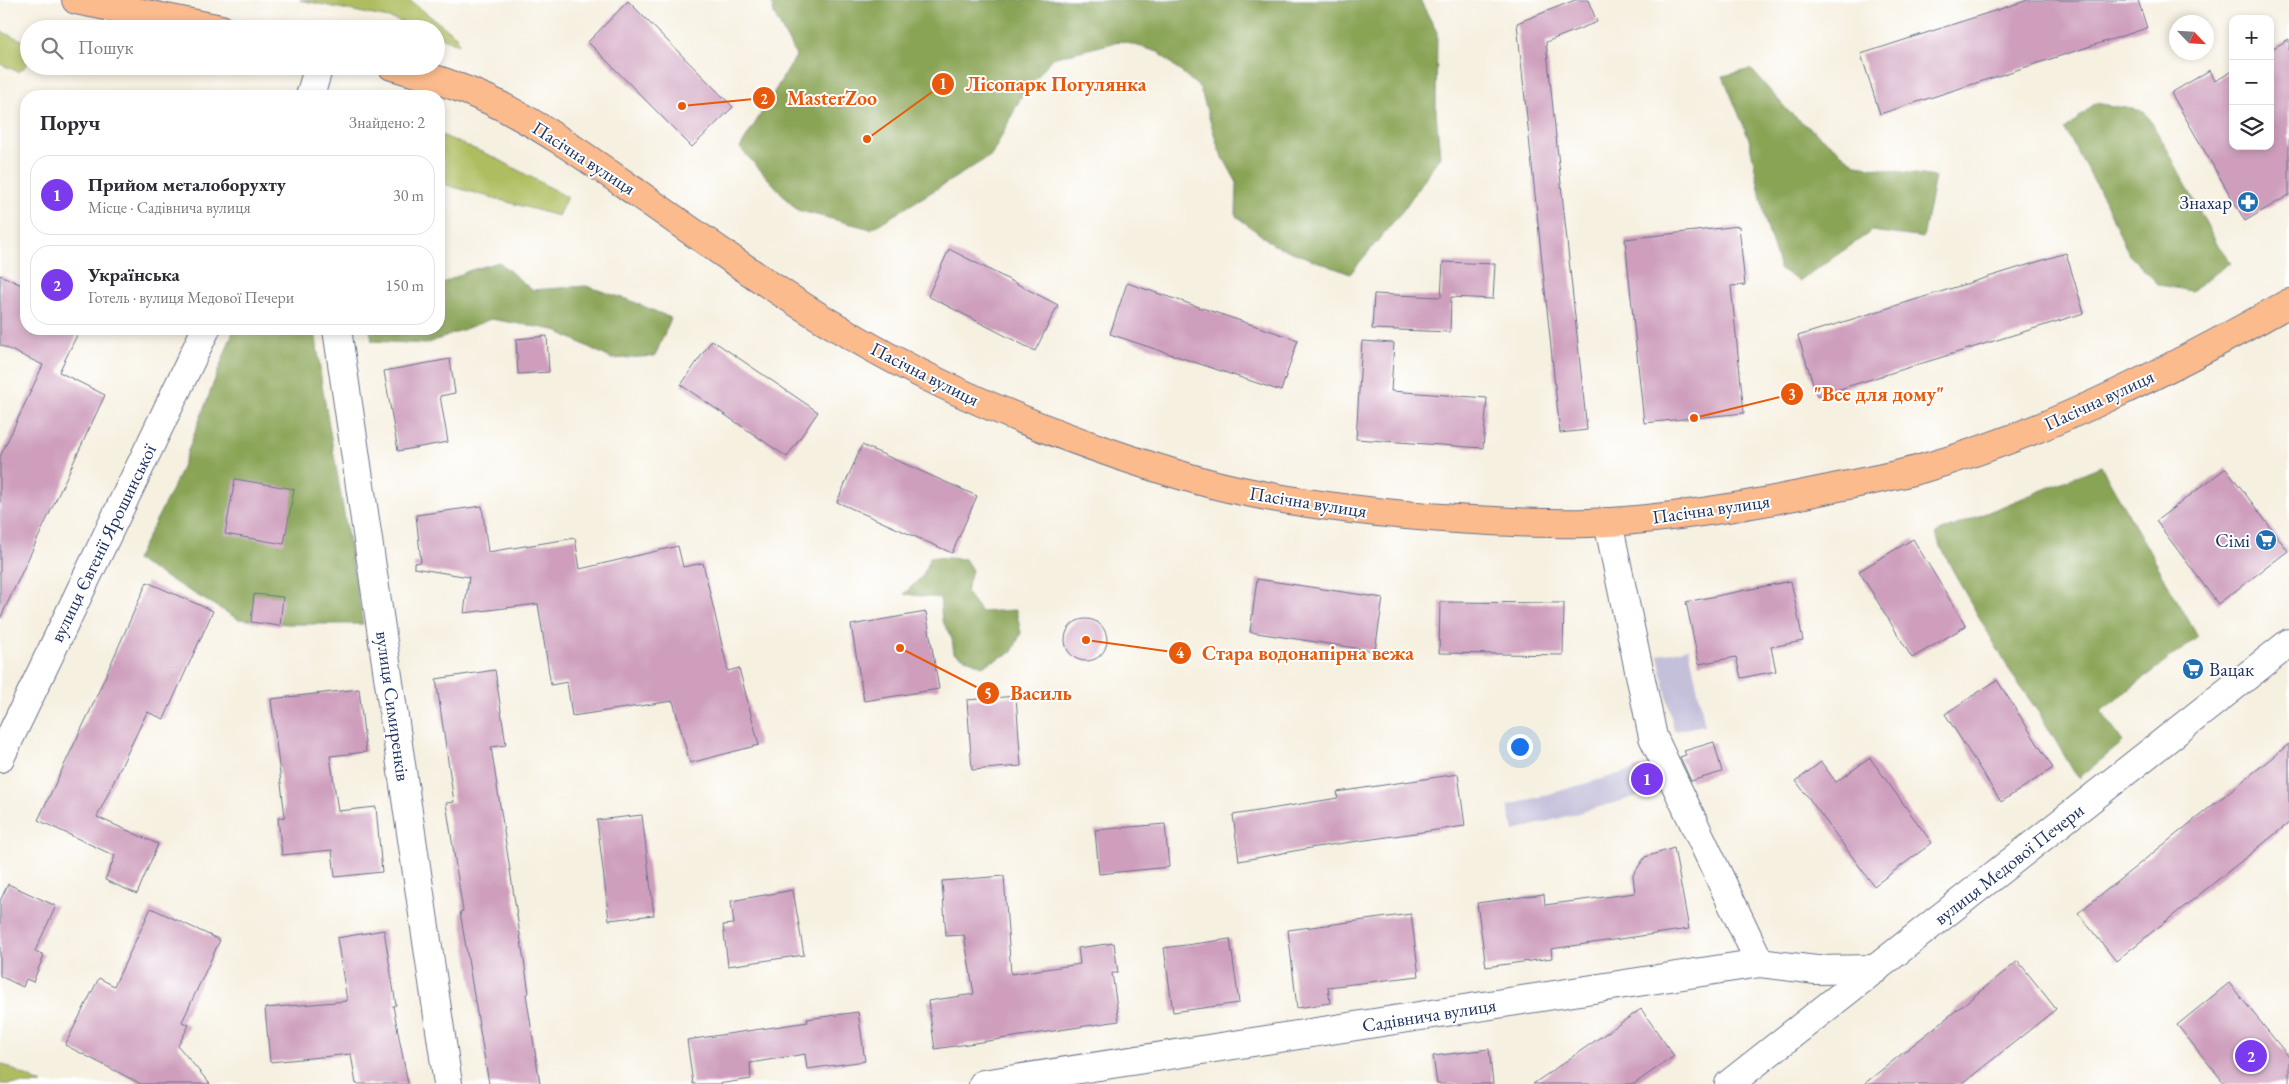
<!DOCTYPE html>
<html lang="uk">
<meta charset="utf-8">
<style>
:root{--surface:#fff;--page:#f2f2f3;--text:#2b2b33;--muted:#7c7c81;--line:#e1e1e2;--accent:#7c3aed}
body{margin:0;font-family:"EB Garamond",serif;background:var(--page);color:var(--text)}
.controls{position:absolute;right:15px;top:15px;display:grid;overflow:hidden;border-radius:10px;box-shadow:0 2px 8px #0003}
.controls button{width:45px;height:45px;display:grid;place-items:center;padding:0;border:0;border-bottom:1px solid var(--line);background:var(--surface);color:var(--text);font:25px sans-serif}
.compass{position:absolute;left:2169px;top:15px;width:45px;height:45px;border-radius:50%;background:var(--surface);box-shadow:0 2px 8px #0003;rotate:115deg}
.you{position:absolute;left:1519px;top:746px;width:18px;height:18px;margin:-12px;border:4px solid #fff;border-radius:50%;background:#1a73e8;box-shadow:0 0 0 8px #1a73e833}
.badge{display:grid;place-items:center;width:32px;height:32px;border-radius:50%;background:var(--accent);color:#fff;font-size:16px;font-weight:700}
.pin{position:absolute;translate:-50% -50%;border:2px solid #fff;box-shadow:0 1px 5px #0006}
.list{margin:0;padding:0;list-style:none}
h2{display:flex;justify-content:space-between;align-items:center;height:65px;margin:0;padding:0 20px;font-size:21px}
h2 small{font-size:16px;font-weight:400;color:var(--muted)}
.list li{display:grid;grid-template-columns:32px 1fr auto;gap:15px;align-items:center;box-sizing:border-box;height:80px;margin:0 10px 10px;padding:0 10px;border:1px solid var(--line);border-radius:20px}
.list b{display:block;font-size:19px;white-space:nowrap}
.list p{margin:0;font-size:16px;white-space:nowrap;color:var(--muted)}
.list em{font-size:16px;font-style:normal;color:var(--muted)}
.icon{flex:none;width:28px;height:28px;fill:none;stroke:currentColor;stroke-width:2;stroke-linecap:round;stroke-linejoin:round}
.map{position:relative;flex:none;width:2289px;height:1084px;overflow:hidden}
.search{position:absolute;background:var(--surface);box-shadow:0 2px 8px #0003;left:20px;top:20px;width:425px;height:55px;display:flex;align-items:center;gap:12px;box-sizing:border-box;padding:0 18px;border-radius:28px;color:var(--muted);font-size:19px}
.panel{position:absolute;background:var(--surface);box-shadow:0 2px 8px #0003;left:20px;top:90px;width:425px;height:245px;border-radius:20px}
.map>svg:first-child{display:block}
.industrial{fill:#c5c0da}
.green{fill:#aebd5f;stroke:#64765e}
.forest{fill:#8aa456;stroke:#526a5a}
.building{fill:#ce9ebc}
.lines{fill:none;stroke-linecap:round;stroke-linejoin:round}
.minor-casing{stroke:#68738c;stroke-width:30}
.major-casing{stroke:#68738c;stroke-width:30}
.minor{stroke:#fff;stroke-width:28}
.major{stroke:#fbbb8d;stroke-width:28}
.labels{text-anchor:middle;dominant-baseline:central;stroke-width:4;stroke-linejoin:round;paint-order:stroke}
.street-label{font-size:19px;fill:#1b2f5e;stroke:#fff}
.poi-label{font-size:19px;fill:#1b2f5e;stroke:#fff;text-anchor:end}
.leader{fill:none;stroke:#e8590c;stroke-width:2}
.callout-dot{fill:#e8590c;stroke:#fff;stroke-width:2}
.mark-label{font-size:15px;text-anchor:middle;font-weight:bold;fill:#fff}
.callout-label{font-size:20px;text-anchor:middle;font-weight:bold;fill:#e8590c;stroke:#fff;stroke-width:4;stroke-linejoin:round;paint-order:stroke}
</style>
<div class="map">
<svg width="2289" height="1084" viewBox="0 0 2289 1084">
<rect width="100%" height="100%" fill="#fff"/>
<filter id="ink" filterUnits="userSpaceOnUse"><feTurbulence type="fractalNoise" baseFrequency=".02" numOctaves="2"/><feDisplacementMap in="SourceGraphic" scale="10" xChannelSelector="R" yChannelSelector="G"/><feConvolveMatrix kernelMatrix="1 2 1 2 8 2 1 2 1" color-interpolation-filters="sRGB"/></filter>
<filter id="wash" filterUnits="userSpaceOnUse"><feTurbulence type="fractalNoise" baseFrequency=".0096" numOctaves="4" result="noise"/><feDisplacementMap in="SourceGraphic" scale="20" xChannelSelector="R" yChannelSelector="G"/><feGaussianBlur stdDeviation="1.12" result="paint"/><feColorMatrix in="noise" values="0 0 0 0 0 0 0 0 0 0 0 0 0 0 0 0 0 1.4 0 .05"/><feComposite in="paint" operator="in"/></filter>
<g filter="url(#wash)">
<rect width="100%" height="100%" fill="#f6f0e0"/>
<g class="industrial">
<path d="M 1689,648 L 1705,725 L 1674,731 L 1658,655 Z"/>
<path d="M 1653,764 L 1660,790 L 1514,831 L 1507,806 Z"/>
</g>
<g class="green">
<path d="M 300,0 L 409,0 L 456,36 L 459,45 L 436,35 L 436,29 L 422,29 L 393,19 Z"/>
<path d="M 0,31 L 29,43 L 29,63 L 19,72 L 0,64 Z"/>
<path d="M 439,134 L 496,158 L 567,197 L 558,216 L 439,183 Z"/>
<path d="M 0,1063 L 42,1084 L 0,1084 Z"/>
</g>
<g class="forest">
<path d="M 771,0 L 1420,0 L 1437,32 L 1436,112 L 1440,156 L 1404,209 L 1350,274 L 1274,245 L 1236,216 L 1237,183 L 1219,150 L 1200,88 L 1158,52 L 1121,41 L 1052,58 L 1020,99 L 992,155 L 871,229 L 797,210 L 740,148 L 796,56 L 774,14 Z"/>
<path d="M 1751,69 L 1789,112 L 1857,165 L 1935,177 L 1923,238 L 1872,231 L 1799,281 L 1780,269 L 1766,224 L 1749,139 L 1723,76 Z"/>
<path d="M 2095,103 L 2144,111 L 2165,145 L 2217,244 L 2231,262 L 2192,291 L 2159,285 L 2129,255 L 2106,203 L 2065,130 Z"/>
<path d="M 499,262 L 532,290 L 586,286 L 629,300 L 671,318 L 655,356 L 612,359 L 555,330 L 491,319 L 426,344 L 372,341 L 370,329 L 439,329 L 439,285 L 468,271 Z"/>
<path d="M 234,329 L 315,329 L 322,385 L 363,624 L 287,624 L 238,619 L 136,560 L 178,477 Z"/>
<path d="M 2101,466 L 2198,637 L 2101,711 L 2123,742 L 2079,778 L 2074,772 L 2041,716 L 2013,676 L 1956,577 L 1935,534 Z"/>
<path d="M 930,557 L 965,559 L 972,570 L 966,592 L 981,612 L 1016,610 L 1021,633 L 1012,652 L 982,666 L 954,653 L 952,639 L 942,620 L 940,598 L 904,594 L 923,575 Z"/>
</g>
<g id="blocks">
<g class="building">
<path d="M 1575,0 L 1588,0 L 1597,22 L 1546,42 L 1587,430 L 1560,433 L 1517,23 Z"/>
<path d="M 2028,0 L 2138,0 L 2147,28 L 1880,114 L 1861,54 Z"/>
<path d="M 628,1 L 733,107 L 692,147 L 588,42 Z"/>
<path d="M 2289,39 L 2289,195 L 2245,221 L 2171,93 L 2210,70 L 2215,81 L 2233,71 L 2233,146 L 2270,146 L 2270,50 Z"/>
<path d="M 1739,226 L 1745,285 L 1731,286 L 1744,413 L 1644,423 L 1625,239 Z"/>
<path d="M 949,249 L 1058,305 L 1035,351 L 928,296 Z"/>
<path d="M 2066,253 L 2084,313 L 1817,396 L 1798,336 Z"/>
<path d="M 1443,262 L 1495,264 L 1493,299 L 1451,297 L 1450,332 L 1372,329 L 1374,294 L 1441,297 Z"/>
<path d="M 0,275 L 26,287 L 26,329 L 80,329 L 59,372 L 105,395 L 0,619 L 0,457 L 43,365 L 0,345 Z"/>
<path d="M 1127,283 L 1298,340 L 1281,391 L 1110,334 Z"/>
<path d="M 547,336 L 549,372 L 518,374 L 516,339 Z"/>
<path d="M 712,340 L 818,412 L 787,457 L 681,385 Z"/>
<path d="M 1362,341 L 1394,343 L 1391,391 L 1487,398 L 1483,448 L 1356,439 Z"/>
<path d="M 450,359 L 455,393 L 440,396 L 448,442 L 398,451 L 384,371 Z"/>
<path d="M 862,445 L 977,496 L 952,553 L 837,502 Z"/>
<path d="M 2226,468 L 2288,551 L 2218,604 L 2156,521 Z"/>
<path d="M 235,479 L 294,489 L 284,544 L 225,534 Z"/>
<path d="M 482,506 L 488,552 L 575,538 L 580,569 L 678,546 L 683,567 L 703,563 L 728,671 L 739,668 L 759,745 L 690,763 L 673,701 L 572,716 L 567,682 L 551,685 L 538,604 L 464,613 L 469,577 L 414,568 L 414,563 L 421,562 L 416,515 Z"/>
<path d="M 1913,539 L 1966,626 L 1912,658 L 1859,571 Z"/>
<path d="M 1257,579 L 1383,598 L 1375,651 L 1250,632 Z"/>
<path d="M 1791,581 L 1803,641 L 1771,647 L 1776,671 L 1741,678 L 1736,657 L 1699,664 L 1686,602 Z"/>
<path d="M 147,582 L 213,611 L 164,719 L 147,712 L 97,817 L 158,844 L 137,894 L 105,880 L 115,856 L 38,820 L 90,711 Z"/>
<path d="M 254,594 L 283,597 L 280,626 L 251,622 Z"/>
<path d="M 1440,602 L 1564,603 L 1563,655 L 1439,653 Z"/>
<path d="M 926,612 L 939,689 L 864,701 L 851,625 Z"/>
<circle cx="1086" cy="640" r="21"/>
<path d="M 495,670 L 506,745 L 491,747 L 529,993 L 526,994 L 540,1084 L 489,1084 L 460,912 L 463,911 L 446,803 L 454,802 L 436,679 Z"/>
<path d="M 1997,680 L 2053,768 L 2001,802 L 1945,714 Z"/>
<path d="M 359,689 L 366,752 L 330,756 L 338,811 L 376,807 L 382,872 L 335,877 L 332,850 L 282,855 L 278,818 L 285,817 L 271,699 Z"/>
<path d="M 1016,696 L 1021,766 L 972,770 L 967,700 Z"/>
<path d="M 1714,742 L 1722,772 L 1691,781 L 1680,757 L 1686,755 L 1684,751 Z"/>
<path d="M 2289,744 L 2289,823 L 2116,961 L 2078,913 Z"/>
<path d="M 1870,758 L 1932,843 L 1874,886 L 1796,781 L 1821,762 L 1836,782 Z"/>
<path d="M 1649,765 L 1661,790 L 1641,795 L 1633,769 Z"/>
<path d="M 1458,774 L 1465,826 L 1316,847 L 1239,861 L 1233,815 L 1338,798 L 1337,792 Z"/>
<path d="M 642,815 L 654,915 L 609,920 L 597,820 Z"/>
<path d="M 1165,824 L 1169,867 L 1099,874 L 1095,830 Z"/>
<path d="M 1674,848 L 1689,929 L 1551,949 L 1552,958 L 1486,967 L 1477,903 L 1544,894 L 1545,905 L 1635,893 L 1633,875 L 1645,857 Z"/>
<path d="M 1004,876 L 1011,974 L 1080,964 L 1078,948 L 1114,943 L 1118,973 L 1112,973 L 1119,1021 L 935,1049 L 928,1001 L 974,994 L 964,935 L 946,936 L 942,881 Z"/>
<path d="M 8,884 L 56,906 L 35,951 L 44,955 L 33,982 L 26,979 L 23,987 L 0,976 L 0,901 Z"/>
<path d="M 793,890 L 804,955 L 728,966 L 723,925 L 734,924 L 731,901 Z"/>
<path d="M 151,908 L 220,940 L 182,1022 L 189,1025 L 178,1046 L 210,1084 L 141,1084 L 65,1045 L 99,978 L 114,986 Z"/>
<path d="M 1411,914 L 1419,976 L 1328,987 L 1330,1003 L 1297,1008 L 1288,930 Z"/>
<path d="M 384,930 L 396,1005 L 393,1006 L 408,1084 L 356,1084 L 351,1054 L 270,1062 L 265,1008 L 347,1001 L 337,938 Z"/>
<path d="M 1230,939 L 1239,1003 L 1173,1012 L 1164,948 Z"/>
<path d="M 2018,961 L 2056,1009 L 1962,1084 L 1864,1084 Z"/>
<path d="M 2229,983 L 2289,1057 L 2289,1084 L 2225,1084 L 2177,1025 Z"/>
<path d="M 1641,1009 L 1674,1056 L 1634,1084 L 1533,1084 Z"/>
<path d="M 858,1012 L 865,1061 L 807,1069 L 805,1054 L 750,1063 L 751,1079 L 718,1084 L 693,1084 L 687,1040 L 808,1022 L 807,1019 Z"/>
<path d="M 1489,1049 L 1493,1084 L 1437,1084 L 1433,1056 Z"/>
</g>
</g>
</g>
<g filter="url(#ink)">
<use href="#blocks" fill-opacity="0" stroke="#68738c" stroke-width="1"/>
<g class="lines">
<g class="minor-casing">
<g id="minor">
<path d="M 310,96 L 319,66"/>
<path d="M 337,329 L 448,1084"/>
<path d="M 1608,522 L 1653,737 L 1760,963"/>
<path d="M 0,758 L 206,329"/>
<path d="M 983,1084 L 1760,963 L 1816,970 L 1876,969"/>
<path d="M 1729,1084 L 2289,643"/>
</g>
</g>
<g class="major-casing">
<g id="major">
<path d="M 76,0 L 221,29"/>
<path d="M 392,66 C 425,75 458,86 489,100 C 541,125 590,160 637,193 C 713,246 788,301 869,346 C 950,392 1035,427 1123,457 C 1162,470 1202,483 1242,491 C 1312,506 1384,514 1456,519 C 1507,522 1559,525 1610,522 C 1682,517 1753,505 1824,490 C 1857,483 1892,477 1924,468 C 2053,431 2173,368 2289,303"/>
</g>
</g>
<use href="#minor" class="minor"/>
<use href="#major" class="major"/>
</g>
</g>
<defs>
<g id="pharmacy-disc" transform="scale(1.125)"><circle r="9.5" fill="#1f6fb2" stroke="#fff"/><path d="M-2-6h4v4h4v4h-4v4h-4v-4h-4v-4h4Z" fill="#fff"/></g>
<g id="supermarket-disc" transform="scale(1.125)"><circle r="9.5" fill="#1f6fb2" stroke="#fff"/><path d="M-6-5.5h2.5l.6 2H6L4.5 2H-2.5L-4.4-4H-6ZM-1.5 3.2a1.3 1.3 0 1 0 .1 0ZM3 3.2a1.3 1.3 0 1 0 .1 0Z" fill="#fff"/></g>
</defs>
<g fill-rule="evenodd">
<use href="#pharmacy-disc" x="2248" y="202"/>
<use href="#supermarket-disc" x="2266" y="540"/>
<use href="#supermarket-disc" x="2193" y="669"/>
</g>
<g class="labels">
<g class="street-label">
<text transform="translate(584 158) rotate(33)">Пасічна вулиця</text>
<text transform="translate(925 374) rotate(27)">Пасічна вулиця</text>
<text transform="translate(2099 400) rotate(-25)">Пасічна вулиця</text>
<text transform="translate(1308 502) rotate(9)">Пасічна вулиця</text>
<text transform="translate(1711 509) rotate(-8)">Пасічна вулиця</text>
<text transform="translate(103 543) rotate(-64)">вулиця Євгенії Ярошинської</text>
<text transform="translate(393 706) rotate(82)">вулиця Симиренків</text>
<text transform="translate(2009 864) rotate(-38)">вулиця Медової Печери</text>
<text transform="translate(1429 1015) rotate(-9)">Садівнича вулиця</text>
</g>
<g class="poi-label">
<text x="2232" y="202">Знахар</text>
<text x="2250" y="540">Сімі</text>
<text x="2209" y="669" text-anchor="start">Вацак</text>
</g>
</g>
<path class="leader" d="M867 139L943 84M682 106L764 98M1694 418L1792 394M1086 640L1180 653M900 648L988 693"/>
<g class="callout-dot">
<circle cx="867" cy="139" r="5"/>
<circle cx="682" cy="106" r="5"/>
<circle cx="1694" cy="418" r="5"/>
<circle cx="1086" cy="640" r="5"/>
<circle cx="900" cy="648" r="5"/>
<circle cx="943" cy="84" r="12"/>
<circle cx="764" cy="98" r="12"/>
<circle cx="1792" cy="394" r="12"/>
<circle cx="1180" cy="653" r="12"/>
<circle cx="988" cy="693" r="12"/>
</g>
<g class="mark-label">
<text x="943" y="89">1</text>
<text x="764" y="104">2</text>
<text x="1792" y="400">3</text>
<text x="1180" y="658">4</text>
<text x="988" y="699">5</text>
</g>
<g class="callout-label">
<text x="1056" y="91">Лісопарк Погулянка</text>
<text x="832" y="105">MasterZoo</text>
<text x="1879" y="401">"Все для дому"</text>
<text x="1308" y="660">Стара водонапірна вежа</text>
<text x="1041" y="700">Василь</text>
</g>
</svg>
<div class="controls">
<button>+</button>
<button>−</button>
<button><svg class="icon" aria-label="layers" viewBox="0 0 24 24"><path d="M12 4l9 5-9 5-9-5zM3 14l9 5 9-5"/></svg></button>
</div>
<svg class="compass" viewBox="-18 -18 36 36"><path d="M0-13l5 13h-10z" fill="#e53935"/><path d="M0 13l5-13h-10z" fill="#7c7c81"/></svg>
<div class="you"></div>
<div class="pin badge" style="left:1647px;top:779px">1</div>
<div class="pin badge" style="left:2251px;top:1056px">2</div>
<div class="search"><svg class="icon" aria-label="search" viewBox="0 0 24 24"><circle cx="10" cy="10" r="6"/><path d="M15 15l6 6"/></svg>Пошук</div>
<section class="panel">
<h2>Поруч<small>Знайдено: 2</small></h2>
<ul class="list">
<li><span class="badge">1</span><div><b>Прийом металоборухту</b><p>Місце · Садівнича вулиця</p></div><em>30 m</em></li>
<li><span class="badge">2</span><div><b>Українська</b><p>Готель · вулиця Медової Печери</p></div><em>150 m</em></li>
</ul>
</section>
</div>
